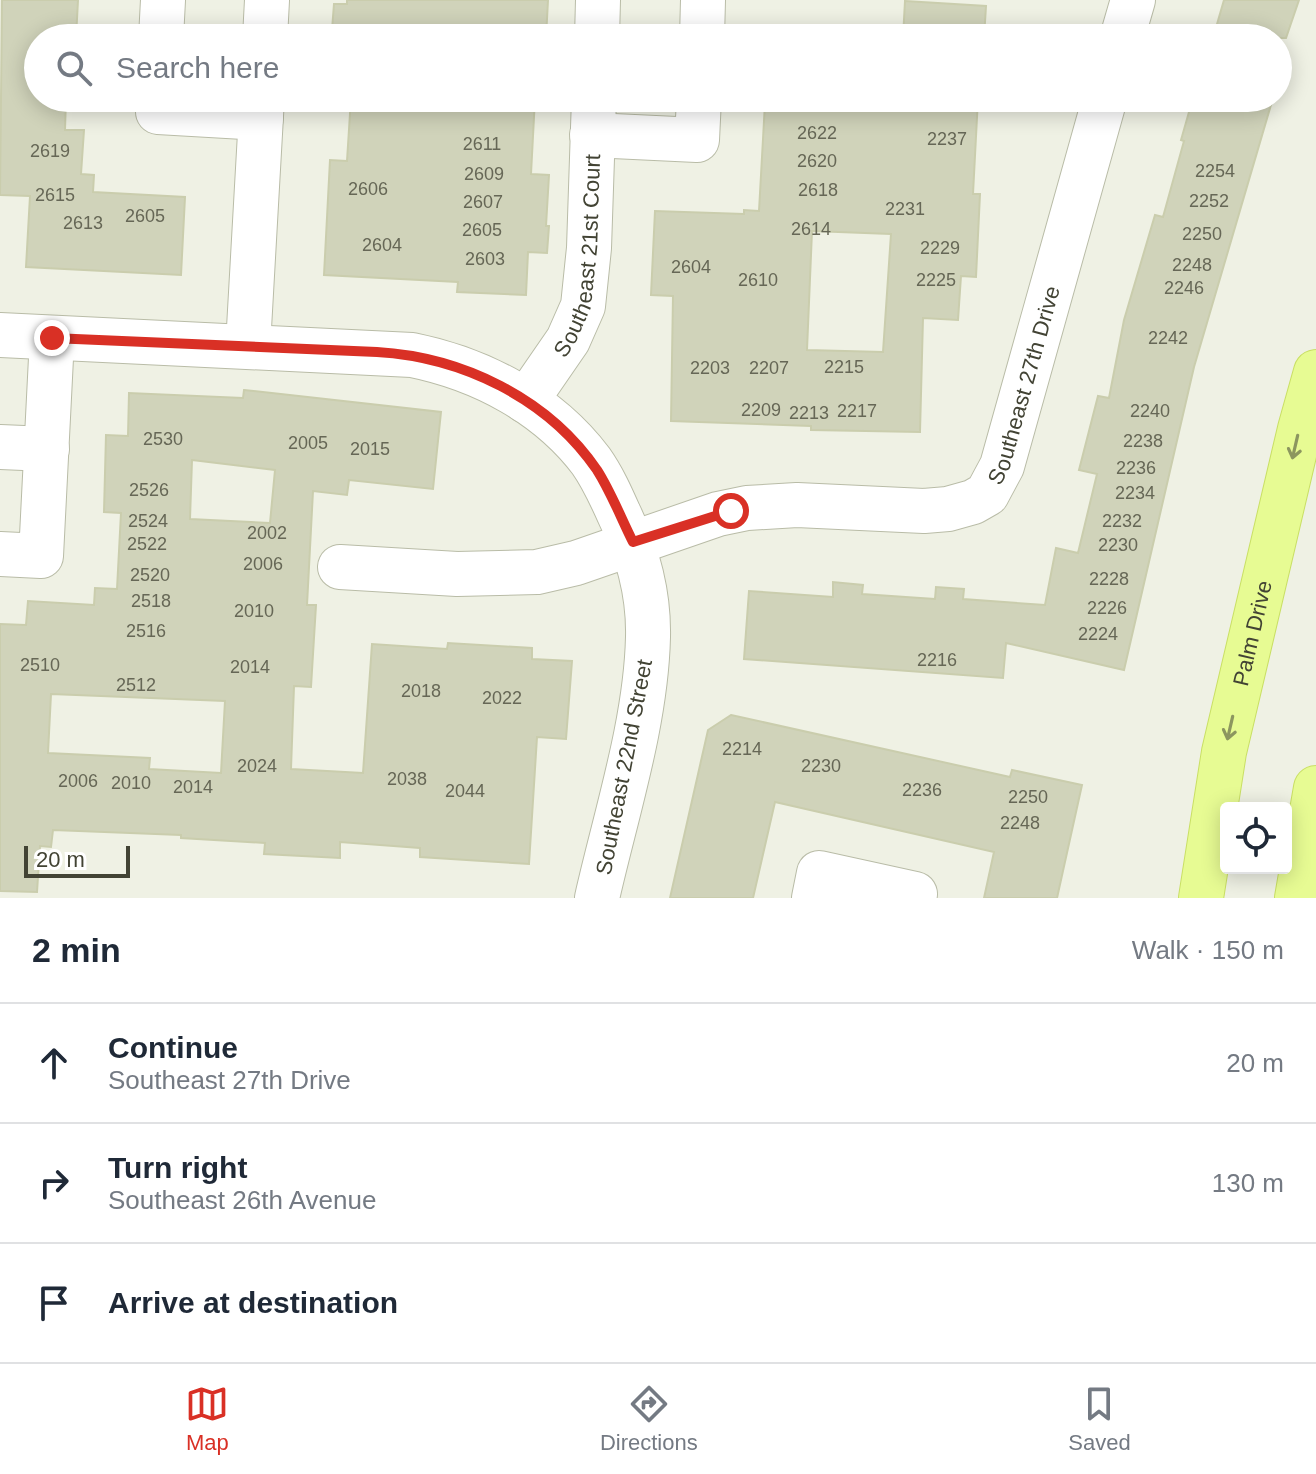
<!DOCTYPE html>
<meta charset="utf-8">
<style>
:root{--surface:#fff;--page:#f6f6f7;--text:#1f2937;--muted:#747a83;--line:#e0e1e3;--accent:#d93025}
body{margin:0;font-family:Arial,sans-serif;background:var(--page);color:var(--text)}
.controls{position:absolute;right:24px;bottom:24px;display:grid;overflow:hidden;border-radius:8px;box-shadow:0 4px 20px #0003}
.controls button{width:72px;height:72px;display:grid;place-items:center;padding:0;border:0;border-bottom:2px solid var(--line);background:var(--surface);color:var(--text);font:40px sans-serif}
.scale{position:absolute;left:24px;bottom:20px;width:106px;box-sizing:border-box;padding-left:8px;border:4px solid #424334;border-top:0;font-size:22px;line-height:28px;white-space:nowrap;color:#424334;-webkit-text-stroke:6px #fff;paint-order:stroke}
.stop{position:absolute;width:24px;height:24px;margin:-18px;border:6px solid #d93025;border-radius:50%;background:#fff}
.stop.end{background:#d93025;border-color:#fff;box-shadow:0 2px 8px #0008}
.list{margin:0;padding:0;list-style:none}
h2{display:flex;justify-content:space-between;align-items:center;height:104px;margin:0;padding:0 32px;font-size:34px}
h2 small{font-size:26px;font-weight:400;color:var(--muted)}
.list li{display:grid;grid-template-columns:52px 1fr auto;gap:24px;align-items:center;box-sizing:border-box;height:120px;padding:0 32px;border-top:2px solid var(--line)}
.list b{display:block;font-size:30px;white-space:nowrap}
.list p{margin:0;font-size:26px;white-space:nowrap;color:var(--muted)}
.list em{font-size:26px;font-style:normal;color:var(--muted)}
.icon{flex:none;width:44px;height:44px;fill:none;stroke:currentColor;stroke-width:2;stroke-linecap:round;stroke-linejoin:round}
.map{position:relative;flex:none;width:1316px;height:898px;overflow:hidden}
.search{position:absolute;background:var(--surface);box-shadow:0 4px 20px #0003;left:24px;right:24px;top:24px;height:88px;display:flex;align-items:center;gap:20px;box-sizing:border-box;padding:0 28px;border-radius:44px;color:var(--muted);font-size:30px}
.sheet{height:464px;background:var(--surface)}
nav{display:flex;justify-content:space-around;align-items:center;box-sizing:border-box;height:112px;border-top:2px solid var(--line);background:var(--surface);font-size:22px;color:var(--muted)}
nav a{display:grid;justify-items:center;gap:4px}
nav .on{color:var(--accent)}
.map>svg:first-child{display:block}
.building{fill:#d0d3ba;stroke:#cacdad;stroke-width:2;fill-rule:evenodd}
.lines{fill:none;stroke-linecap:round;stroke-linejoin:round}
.minor-casing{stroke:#b9bca7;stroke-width:46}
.major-casing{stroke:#c9df64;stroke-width:46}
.minor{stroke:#fff;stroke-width:44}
.major{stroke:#e7fb93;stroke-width:44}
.oneway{stroke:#8c965f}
.route{stroke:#d93025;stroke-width:10}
.labels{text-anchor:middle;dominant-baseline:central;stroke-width:8;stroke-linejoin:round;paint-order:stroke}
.number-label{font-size:18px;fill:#666756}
.street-label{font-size:22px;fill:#424334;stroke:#fff}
</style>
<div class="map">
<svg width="1316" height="898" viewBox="0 0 1316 898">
<rect width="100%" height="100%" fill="#eff1e4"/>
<g class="building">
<path d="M 2,0 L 78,0 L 76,38 L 38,38 L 38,98 L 66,98 L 65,130 L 84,130 L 81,174 L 94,175 L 93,192 L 185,197 L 181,275 L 26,267 L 30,196 L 0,195 Z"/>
<path d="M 347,0 L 548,0 L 546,38 L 348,38 L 349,31 L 332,30 L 334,4 L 347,4 Z"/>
<path d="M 1224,0 L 1299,0 L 1286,38 L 1213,38 Z"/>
<path d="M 905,1 L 986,6 L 984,38 L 903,38 Z"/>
<path d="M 351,98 L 535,98 L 531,174 L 549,175 L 546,226 L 549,226 L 547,253 L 528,252 L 526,295 L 457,292 L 458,282 L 324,275 L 330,160 L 347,161 Z"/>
<path d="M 772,98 L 978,98 L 973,194 L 980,194 L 976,277 L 961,276 L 958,320 L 923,318 L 920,432 L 811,430 L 811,426 L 671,421 L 673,296 L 651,295 L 655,211 L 744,214 L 744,210 L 759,211 L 765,103 L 771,103 ZM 812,231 L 891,234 L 883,352 L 807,350 Z"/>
<path d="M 1193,98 L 1273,98 L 1194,367 L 1124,670 L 1006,643 L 1003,678 L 744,659 L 749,591 L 833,597 L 833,582 L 863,585 L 862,594 L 935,599 L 936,587 L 964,589 L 963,599 L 1045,605 L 1056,548 L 1078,553 L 1097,474 L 1079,470 L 1098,396 L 1109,398 L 1124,320 L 1155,215 L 1163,217 L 1184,141 L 1181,140 Z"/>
<path d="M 244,390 L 441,412 L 433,489 L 349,480 L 347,495 L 313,491 L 307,605 L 316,605 L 311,687 L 294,686 L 291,769 L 363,773 L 372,644 L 447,649 L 448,643 L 532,648 L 532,659 L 572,661 L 566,739 L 537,737 L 529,864 L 420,857 L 420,848 L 340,842 L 340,858 L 264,854 L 265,843 L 181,838 L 181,835 L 53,830 L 51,847 L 40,846 L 37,892 L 0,891 L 0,624 L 26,625 L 28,601 L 94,605 L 95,588 L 117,589 L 121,513 L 104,512 L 106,435 L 128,436 L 129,393 L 243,398 ZM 192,460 L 275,470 L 270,523 L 190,519 ZM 51,694 L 225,701 L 221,773 L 149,769 L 150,758 L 48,753 Z"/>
<path d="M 731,715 L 1010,777 L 1012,770 L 1082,785 L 1057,898 L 984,898 L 994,852 L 775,802 L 753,898 L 670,898 L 708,730 Z"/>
</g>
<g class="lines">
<g class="minor-casing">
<g id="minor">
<path d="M 161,38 L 163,0"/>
<path d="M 265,38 L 267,0"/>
<path d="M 597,38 L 598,0"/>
<path d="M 702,38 L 703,0"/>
<path d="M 1122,38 L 1133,0"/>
<path d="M 159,98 L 158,112 L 261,118"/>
<path d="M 592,135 L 697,140 L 699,98"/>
<path d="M 0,335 L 412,355 C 481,369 548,404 591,461 C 603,478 611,496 619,514 C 638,553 649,593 648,637 C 646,723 616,814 597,898"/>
<path d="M 248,346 L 262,98"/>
<path id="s1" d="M 526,401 L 568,340 L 583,306 L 589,248 L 594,98"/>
<path d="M 0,447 L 47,449"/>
<path d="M 0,554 L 41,556 L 52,338"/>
<path id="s2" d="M 340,567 L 457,574 L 537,572 L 576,563 L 718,514 L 747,508 L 797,505 L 924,511 L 948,509 L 973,502 L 987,494 L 1002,466 L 1105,98"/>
<path d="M 814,898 L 819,873 L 915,894 L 914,898"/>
</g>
</g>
<g class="major-casing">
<g id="major">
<path id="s3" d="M 1201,898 L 1224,752 L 1300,429 L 1316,372"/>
<path d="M 1297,898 L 1316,788"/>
</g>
</g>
<use href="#minor" class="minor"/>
<use href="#major" class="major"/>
</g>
<defs><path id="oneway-shaft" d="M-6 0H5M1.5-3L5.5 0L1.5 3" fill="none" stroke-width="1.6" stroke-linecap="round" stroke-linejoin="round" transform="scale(2)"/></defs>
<g class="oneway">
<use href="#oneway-shaft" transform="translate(1295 447) rotate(103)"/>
<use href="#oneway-shaft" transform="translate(1230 728) rotate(103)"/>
</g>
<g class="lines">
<path class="route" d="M 52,338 L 377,352 C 462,357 548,398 597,470 C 611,492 621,518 633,542 L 731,511"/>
</g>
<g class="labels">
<g class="number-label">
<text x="817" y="133">2622</text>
<text x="947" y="139">2237</text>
<text x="482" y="144">2611</text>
<text x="50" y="151">2619</text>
<text x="817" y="161">2620</text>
<text x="1215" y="171">2254</text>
<text x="484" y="174">2609</text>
<text x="368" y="189">2606</text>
<text x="818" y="190">2618</text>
<text x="55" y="195">2615</text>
<text x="1209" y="201">2252</text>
<text x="483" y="202">2607</text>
<text x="905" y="209">2231</text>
<text x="145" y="216">2605</text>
<text x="83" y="223">2613</text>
<text x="811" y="229">2614</text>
<text x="482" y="230">2605</text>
<text x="1202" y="234">2250</text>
<text x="382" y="245">2604</text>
<text x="940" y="248">2229</text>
<text x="485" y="259">2603</text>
<text x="1192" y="265">2248</text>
<text x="691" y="267">2604</text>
<text x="758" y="280">2610</text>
<text x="936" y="280">2225</text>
<text x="1184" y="288">2246</text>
<text x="1168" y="338">2242</text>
<text x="844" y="367">2215</text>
<text x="710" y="368">2203</text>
<text x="769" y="368">2207</text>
<text x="761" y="410">2209</text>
<text x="857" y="411">2217</text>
<text x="1150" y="411">2240</text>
<text x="809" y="413">2213</text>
<text x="163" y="439">2530</text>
<text x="1143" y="441">2238</text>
<text x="308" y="443">2005</text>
<text x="370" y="449">2015</text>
<text x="1136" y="468">2236</text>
<text x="149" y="490">2526</text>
<text x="1135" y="493">2234</text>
<text x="148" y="521">2524</text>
<text x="1122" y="521">2232</text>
<text x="267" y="533">2002</text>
<text x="147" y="544">2522</text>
<text x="1118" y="545">2230</text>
<text x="263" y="564">2006</text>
<text x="150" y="575">2520</text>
<text x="1109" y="579">2228</text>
<text x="151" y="601">2518</text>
<text x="1107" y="608">2226</text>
<text x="254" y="611">2010</text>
<text x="146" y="631">2516</text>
<text x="1098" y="634">2224</text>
<text x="937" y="660">2216</text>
<text x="40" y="665">2510</text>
<text x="250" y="667">2014</text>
<text x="136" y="685">2512</text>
<text x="421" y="691">2018</text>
<text x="502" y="698">2022</text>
<text x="742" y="749">2214</text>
<text x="257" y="766">2024</text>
<text x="821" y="766">2230</text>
<text x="407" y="779">2038</text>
<text x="78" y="781">2006</text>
<text x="131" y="783">2010</text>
<text x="193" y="787">2014</text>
<text x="922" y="790">2236</text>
<text x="465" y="791">2044</text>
<text x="1028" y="797">2250</text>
<text x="1020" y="823">2248</text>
</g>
<g class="street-label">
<text stroke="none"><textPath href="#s1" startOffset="160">Southeast 21st Court</textPath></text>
<text stroke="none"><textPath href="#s2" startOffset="776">Southeast 27th Drive</textPath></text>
<text stroke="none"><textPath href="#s3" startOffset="270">Palm Drive</textPath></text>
<text transform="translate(624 767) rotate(-79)">Southeast 22nd Street</text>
</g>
</g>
</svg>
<div class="controls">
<button><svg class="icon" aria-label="locate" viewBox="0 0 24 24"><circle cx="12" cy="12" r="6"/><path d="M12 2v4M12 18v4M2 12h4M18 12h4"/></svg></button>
</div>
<div class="scale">20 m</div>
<div class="stop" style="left:731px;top:511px"></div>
<div class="stop end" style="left:52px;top:338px"></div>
<div class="search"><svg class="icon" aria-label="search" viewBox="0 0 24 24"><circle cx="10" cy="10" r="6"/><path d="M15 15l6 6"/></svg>Search here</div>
</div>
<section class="sheet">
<h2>2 min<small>Walk · 150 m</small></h2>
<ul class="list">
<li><svg class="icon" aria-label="ahead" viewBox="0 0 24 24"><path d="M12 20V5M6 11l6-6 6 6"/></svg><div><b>Continue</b><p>Southeast 27th Drive</p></div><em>20 m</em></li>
<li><svg class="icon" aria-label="right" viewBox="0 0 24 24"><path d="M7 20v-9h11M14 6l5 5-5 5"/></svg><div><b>Turn right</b><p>Southeast 26th Avenue</p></div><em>130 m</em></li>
<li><svg class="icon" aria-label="arrive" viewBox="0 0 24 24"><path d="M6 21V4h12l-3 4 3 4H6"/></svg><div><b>Arrive at destination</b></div></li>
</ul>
</section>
<nav>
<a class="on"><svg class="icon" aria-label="map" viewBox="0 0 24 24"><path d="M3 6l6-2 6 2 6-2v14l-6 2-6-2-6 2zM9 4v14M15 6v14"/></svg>Map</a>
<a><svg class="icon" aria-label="directions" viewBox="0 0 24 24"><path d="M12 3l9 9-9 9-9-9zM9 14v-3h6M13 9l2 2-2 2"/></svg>Directions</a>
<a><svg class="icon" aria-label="saved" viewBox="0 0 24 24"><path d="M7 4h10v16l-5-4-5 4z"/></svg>Saved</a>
</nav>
